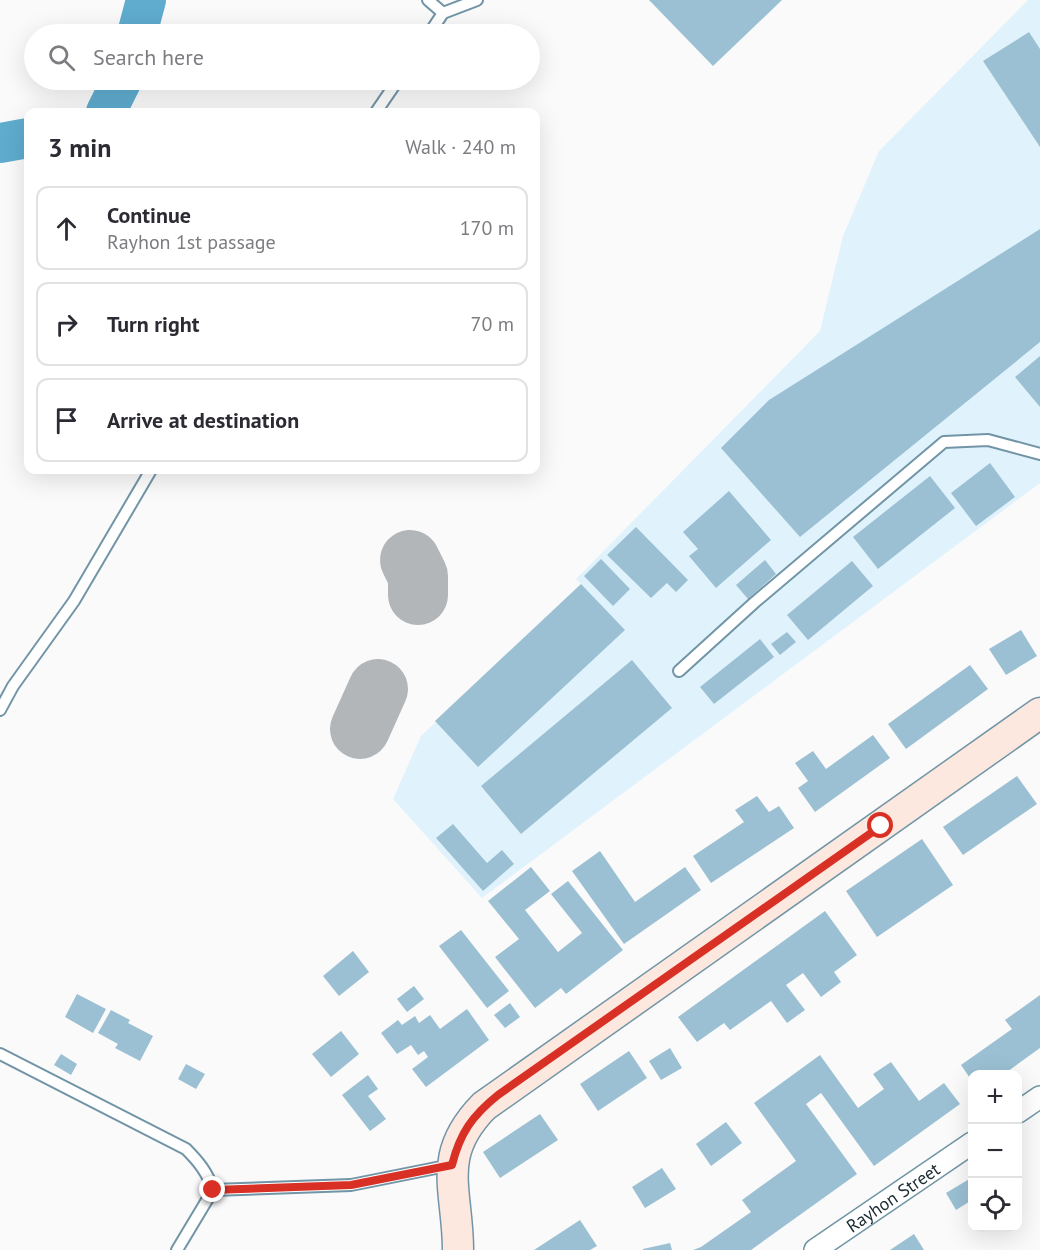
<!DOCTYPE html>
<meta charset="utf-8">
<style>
:root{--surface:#fff;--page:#f2f2f3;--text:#2b2b33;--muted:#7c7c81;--line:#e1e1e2}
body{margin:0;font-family:"PT Sans",sans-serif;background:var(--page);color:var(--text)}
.controls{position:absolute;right:18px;bottom:18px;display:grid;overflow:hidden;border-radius:12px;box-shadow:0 6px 24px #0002}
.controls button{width:54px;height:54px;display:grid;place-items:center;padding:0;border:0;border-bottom:2px solid var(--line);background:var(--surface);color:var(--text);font:30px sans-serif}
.stop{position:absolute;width:18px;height:18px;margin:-14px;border:4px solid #d93025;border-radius:50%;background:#fff}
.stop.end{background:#d93025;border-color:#fff;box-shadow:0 2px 6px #0008}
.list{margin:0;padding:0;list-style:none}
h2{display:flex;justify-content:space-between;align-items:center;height:78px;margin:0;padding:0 24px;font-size:26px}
h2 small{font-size:20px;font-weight:400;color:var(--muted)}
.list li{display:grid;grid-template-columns:39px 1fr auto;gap:18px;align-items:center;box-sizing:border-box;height:84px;margin:0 12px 12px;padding:0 12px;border:2px solid var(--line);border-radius:12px}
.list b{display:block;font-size:22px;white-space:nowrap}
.list p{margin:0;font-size:20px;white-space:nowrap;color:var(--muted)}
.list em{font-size:20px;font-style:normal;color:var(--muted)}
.icon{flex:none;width:33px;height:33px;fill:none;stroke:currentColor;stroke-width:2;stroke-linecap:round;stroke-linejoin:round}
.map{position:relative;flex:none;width:1040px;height:1250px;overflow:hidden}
.search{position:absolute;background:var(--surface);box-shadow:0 6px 24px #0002;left:24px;top:24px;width:516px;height:66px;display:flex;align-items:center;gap:15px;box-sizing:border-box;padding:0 21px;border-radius:33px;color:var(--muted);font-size:22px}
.panel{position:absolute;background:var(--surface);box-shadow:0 6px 24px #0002;left:24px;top:108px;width:516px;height:366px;border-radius:12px}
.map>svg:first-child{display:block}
.built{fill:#e0f3fc}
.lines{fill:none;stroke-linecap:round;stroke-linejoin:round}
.river{stroke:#5faccf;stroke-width:40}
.taxiway{stroke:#b2b6b9;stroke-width:60}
.building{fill:#9bc0d3}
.lane-casing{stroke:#7195a6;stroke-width:14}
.street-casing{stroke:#7195a6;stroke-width:24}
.secondary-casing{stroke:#7195a6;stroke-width:33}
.lane{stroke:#fff;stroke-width:10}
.street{stroke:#fff;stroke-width:21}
.secondary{stroke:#fce8de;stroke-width:30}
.route{stroke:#d93025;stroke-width:8}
.labels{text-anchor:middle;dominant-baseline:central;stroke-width:4.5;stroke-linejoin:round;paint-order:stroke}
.street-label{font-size:18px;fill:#1b2a31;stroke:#fff}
</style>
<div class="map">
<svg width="1040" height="1250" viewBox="0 0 1040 1250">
<rect width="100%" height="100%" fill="#fafafa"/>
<path class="built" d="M 1028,0 L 1040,0 L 1040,483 L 482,898 L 393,799 L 421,736 L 581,584 L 576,579 L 820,331 L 843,236 L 879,151 Z"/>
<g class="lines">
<g class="river">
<path d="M 137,34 L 146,0"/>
<path d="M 106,112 L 122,80"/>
<path d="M 0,143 L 28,138"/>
</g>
<g class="taxiway">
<path d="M 410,560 L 418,576 L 418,595"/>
<path d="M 360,729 L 378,689"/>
</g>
</g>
<g class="building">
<path d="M 649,0 L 782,0 L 713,66 Z"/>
<path d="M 1029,32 L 1040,49 L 1040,147 L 983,61 Z"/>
<path d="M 1040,229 L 1040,342 L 800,537 L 721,448 L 769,400 Z"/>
<path d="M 1040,356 L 1040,407 L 1015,377 Z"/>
<path d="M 990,463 L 1015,497 L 976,526 L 951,493 Z"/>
<path d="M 930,476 L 955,508 L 878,569 L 853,537 Z"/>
<path d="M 729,491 L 771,540 L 716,588 L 689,556 L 698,549 L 683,532 Z"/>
<path d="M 636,527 L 688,580 L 676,592 L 667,583 L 651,598 L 607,555 Z"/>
<path d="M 601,559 L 630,589 L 613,606 L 584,576 Z"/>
<path d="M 765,560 L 776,574 L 748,599 L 736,585 Z"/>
<path d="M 852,561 L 873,586 L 808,640 L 787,615 Z"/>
<path d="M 581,584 L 625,630 L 478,767 L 435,721 Z"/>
<path d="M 1021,630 L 1037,656 L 1006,675 L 989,649 Z"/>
<path d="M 787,632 L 796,642 L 780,655 L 771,644 Z"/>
<path d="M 760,639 L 774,657 L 714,704 L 700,687 Z"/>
<path d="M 632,660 L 672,708 L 521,834 L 481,786 Z"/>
<path d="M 970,665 L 988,689 L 906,749 L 888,724 Z"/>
<path d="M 873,735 L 890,758 L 815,812 L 798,788 L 808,781 L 795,763 L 813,751 L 826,769 Z"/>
<path d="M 1017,776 L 1037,804 L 963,855 L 943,827 Z"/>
<path d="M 757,796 L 769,812 L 779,806 L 794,828 L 711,883 L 693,856 L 744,822 L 735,810 Z"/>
<path d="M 453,824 L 487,863 L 502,850 L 514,864 L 483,891 L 436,838 Z"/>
<path d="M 922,839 L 953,885 L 877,937 L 846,891 Z"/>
<path d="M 600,851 L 635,902 L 685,867 L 701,890 L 624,944 L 572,871 Z"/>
<path d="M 531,867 L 550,891 L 525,910 L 558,952 L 582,933 L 551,894 L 568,881 L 623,950 L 566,994 L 561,988 L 535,1008 L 495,957 L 519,939 L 488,901 Z"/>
<path d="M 825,911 L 857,955 L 834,972 L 841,982 L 821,997 L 803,973 L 786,985 L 805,1010 L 787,1023 L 771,1001 L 730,1030 L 724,1023 L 697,1042 L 678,1017 Z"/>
<path d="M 461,930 L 509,991 L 487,1008 L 439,946 Z"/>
<path d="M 353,951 L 369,972 L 339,996 L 323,976 Z"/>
<path d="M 414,986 L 424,999 L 407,1012 L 397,999 Z"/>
<path d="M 77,994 L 106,1009 L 93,1033 L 65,1017 Z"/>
<path d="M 1040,995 L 1040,1048 L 1004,1074 L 972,1074 L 972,1081 L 961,1065 L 1012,1029 L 1005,1020 Z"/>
<path d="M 510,1003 L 520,1017 L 505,1028 L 494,1015 Z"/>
<path d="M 467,1009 L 489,1040 L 426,1087 L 412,1069 L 428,1057 L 424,1051 L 418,1055 L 411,1045 L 397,1054 L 381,1033 L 398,1020 L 402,1025 L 415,1016 L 419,1023 L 430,1015 L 440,1029 Z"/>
<path d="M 111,1010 L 130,1020 L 128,1023 L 153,1036 L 140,1061 L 115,1048 L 118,1044 L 98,1033 Z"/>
<path d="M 341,1031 L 359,1054 L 331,1077 L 312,1054 Z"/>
<path d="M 670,1048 L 682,1068 L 661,1080 L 649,1061 Z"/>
<path d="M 629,1051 L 647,1078 L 598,1111 L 580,1084 Z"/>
<path d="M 61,1054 L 77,1064 L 71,1075 L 54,1065 Z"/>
<path d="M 820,1055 L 858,1108 L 884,1089 L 873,1074 L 891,1062 L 919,1101 L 944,1083 L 960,1104 L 874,1166 L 821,1093 L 806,1104 L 857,1174 L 751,1250 L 693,1250 L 701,1247 L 751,1212 L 742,1200 L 796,1161 L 754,1103 Z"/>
<path d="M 186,1064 L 205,1074 L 196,1089 L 178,1079 Z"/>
<path d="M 368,1075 L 378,1089 L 368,1096 L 386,1119 L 370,1131 L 342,1095 Z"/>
<path d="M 540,1114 L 558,1140 L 500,1178 L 483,1152 Z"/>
<path d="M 726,1122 L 742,1143 L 711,1166 L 696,1144 Z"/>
<path d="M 662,1168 L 676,1189 L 645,1208 L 632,1187 Z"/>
<path d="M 971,1178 L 972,1200 L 956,1210 L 946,1193 Z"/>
<path d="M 580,1220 L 597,1246 L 590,1250 L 534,1250 Z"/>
<path d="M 914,1234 L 924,1250 L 890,1250 Z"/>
<path d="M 670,1243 L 672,1250 L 643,1250 L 643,1249 Z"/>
</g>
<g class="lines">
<g class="lane-casing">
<g id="lane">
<path d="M 428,0 L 443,13"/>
<path d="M 429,34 L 443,13 L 477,0"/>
<path d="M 376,112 L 398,80"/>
<path d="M 679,671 L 755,602 L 944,442 L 988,440 L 1040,454"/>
<path d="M 0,710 L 13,686 L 74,601 L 151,470"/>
<path d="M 0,1054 L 186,1149 C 198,1161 208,1173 213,1190"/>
<path d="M 213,1190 L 351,1185 L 451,1165"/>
<path d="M 177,1250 L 213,1190"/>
</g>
</g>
<g class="street-casing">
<g id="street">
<path d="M 1018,1112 L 1040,1097"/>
<path id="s1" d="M 815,1250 L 972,1143"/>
</g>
</g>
<g class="secondary-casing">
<path id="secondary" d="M 458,1250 C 458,1190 435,1156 484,1106 L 1040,713"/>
</g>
<use href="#lane" class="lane"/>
<use href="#street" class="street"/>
<use href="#secondary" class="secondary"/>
</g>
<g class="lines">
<path class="route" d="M 213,1190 L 351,1185 L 452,1165 C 460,1133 472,1116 498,1095 L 881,826"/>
</g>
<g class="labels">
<g class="street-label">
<text stroke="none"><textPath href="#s1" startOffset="94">Rayhon Street</textPath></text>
</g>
</g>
</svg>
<div class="controls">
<button>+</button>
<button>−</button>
<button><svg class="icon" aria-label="locate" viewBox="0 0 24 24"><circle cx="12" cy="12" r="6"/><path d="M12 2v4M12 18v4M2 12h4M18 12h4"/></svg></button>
</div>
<div class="stop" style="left:881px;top:826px"></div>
<div class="stop end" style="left:213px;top:1190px"></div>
<div class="search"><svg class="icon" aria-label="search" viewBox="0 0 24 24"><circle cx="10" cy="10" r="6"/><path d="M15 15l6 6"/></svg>Search here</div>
<section class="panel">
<h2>3 min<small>Walk · 240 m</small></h2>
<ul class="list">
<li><svg class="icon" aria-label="ahead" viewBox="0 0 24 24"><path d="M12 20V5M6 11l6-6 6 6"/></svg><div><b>Continue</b><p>Rayhon 1st passage</p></div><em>170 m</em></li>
<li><svg class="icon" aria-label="right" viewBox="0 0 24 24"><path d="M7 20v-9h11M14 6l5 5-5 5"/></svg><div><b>Turn right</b></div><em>70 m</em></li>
<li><svg class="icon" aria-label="arrive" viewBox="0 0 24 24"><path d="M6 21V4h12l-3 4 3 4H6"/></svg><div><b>Arrive at destination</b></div></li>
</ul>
</section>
</div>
